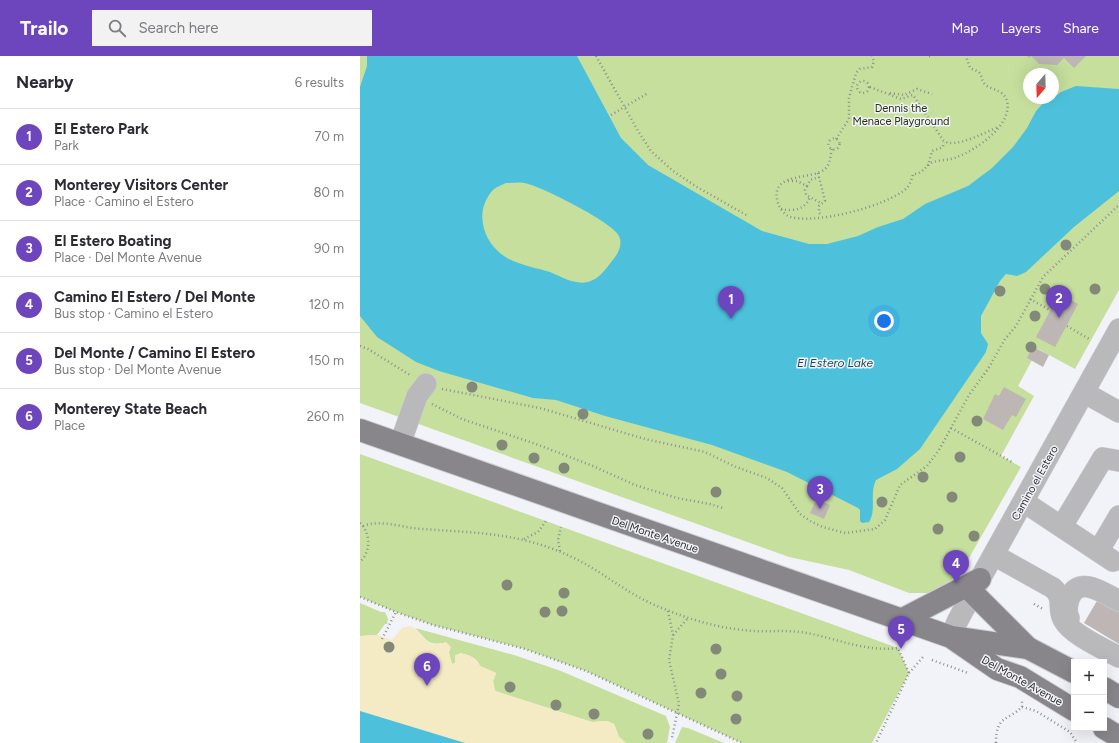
<!DOCTYPE html>
<meta charset="utf-8">
<style>
:root{--surface:#fff;--page:#f2f2f3;--text:#2b2b33;--muted:#7c7c81;--line:#e1e1e2;--accent:#6d45bd}
body{margin:0;font-family:Figtree,sans-serif;background:var(--page);color:var(--text)}
.controls{position:absolute;right:12px;bottom:12px;display:grid;overflow:hidden;border-radius:0px;box-shadow:0 4px 16px #0002}
.controls button{width:36px;height:36px;display:grid;place-items:center;padding:0;border:0;border-bottom:1px solid var(--line);background:var(--surface);color:var(--text);font:20px sans-serif}
.compass{position:absolute;left:663px;top:12px;width:36px;height:36px;border-radius:50%;background:var(--surface);box-shadow:0 4px 16px #0002;rotate:199deg}
.you{position:absolute;left:524px;top:265px;width:14px;height:14px;margin:-10px;border:3px solid #fff;border-radius:50%;background:#1a73e8;box-shadow:0 0 0 6px #1a73e833}
.badge{display:grid;place-items:center;width:26px;height:26px;border-radius:50%;background:var(--accent);color:#fff;font-size:13px;font-weight:700}
.pin{position:absolute;translate:-50% -33px;filter:drop-shadow(0 1px 2px #0008)}
.pin::after{content:'';position:absolute;top:21px;width:14px;height:12px;background:inherit;clip-path:polygon(0 0,100% 0,50% 100%)}
.list{margin:0;padding:0;list-style:none}
h2{display:flex;justify-content:space-between;align-items:center;height:52px;margin:0;padding:0 16px;font-size:17px}
h2 small{font-size:13px;font-weight:400;color:var(--muted)}
.list li{display:grid;grid-template-columns:26px 1fr auto;gap:12px;align-items:center;box-sizing:border-box;height:56px;padding:0 16px;border-top:1px solid var(--line)}
.list b{display:block;font-size:15px;white-space:nowrap}
.list p{margin:0;font-size:13px;white-space:nowrap;color:var(--muted)}
.list em{font-size:13px;font-style:normal;color:var(--muted)}
.icon{flex:none;width:22px;height:22px;fill:none;stroke:currentColor;stroke-width:2;stroke-linecap:round;stroke-linejoin:round}
.map{position:relative;flex:none;width:759px;height:687px;overflow:hidden}
header{display:flex;align-items:center;gap:24px;box-sizing:border-box;height:56px;padding:0 20px;background:var(--accent);color:#fff}
header strong{font-size:19px}
nav{display:flex;gap:22px;margin-inline-start:auto;font-size:14px}
.search{width:280px;height:36px;background:var(--page);display:flex;align-items:center;gap:10px;box-sizing:border-box;padding:0 14px;border-radius:0px;color:var(--muted);font-size:15px}
main{display:flex}
aside{flex:1;background:var(--surface)}
.map>svg:first-child{display:block}
.green{fill:#c6df9c;fill-rule:evenodd}
.sand{fill:#f4eac4}
.water{fill:#4dc1dc;fill-rule:evenodd}
.building{fill:#bdb6b4}
.lines{fill:none;stroke-linecap:round;stroke-linejoin:round}
.minor-casing{stroke:#ced0d6;stroke-width:22}
.major-casing{stroke:#ced0d6;stroke-width:24}
.path{stroke:#8d8e92;stroke-width:2.5;stroke-dasharray:1 3;stroke-linecap:butt}
.minor{stroke:#b9b8bb;stroke-width:21}
.major{stroke:#88868b;stroke-width:22}
.tree{fill:#828979}
.labels{text-anchor:middle;dominant-baseline:central;stroke-width:3;stroke-linejoin:round;paint-order:stroke}
.park-label{font-size:11px;fill:#273210;stroke:#f1f3f9}
.street-label{font-size:11px;fill:#313134;stroke:#f1f3f9}
.water-label{font-size:12px;font-style:italic;fill:#1a4c58;stroke:#f1f3f9}
</style>
<header>
<strong>Trailo</strong>
<div class="search"><svg class="icon" aria-label="search" viewBox="0 0 24 24"><circle cx="10" cy="10" r="6"/><path d="M15 15l6 6"/></svg>Search here</div>
<nav><a>Map</a><a>Layers</a><a>Share</a></nav>
</header>
<main>
<aside>
<h2>Nearby<small>6 results</small></h2>
<ul class="list">
<li><span class="badge">1</span><div><b>El Estero Park</b><p>Park</p></div><em>70 m</em></li>
<li><span class="badge">2</span><div><b>Monterey Visitors Center</b><p>Place · Camino el Estero</p></div><em>80 m</em></li>
<li><span class="badge">3</span><div><b>El Estero Boating</b><p>Place · Del Monte Avenue</p></div><em>90 m</em></li>
<li><span class="badge">4</span><div><b>Camino El Estero / Del Monte</b><p>Bus stop · Camino el Estero</p></div><em>120 m</em></li>
<li><span class="badge">5</span><div><b>Del Monte / Camino El Estero</b><p>Bus stop · Del Monte Avenue</p></div><em>150 m</em></li>
<li><span class="badge">6</span><div><b>Monterey State Beach</b><p>Place</p></div><em>260 m</em></li>
</ul>
</aside>
<div class="map">
<svg width="759" height="687" viewBox="0 0 759 687">
<rect width="100%" height="100%" fill="#f1f3f9"/>
<g class="green">
<path d="M 0,0 L 759,0 L 759,234 L 715,313 L 678,293 L 658,330 L 674,340 L 641,400 L 661,411 L 605,509 L 588,528 L 569,537 L 549,537 L 489,514 L 429,501 L 0,347 ZM 669,18 L 693,18 L 693,42 L 669,42 Z"/>
<path d="M 0,398 L 538,592 L 549,617 L 512,687 L 382,687 L 226,615 L 165,593 L 73,569 L 36,556 L 0,541 Z"/>
<path d="M 0,547 L 21,556 L 25,556 L 28,563 L 27,568 L 25,568 L 17,579 L 0,580 Z"/>
<path d="M 55,572 L 154,599 L 201,615 L 306,660 L 310,671 L 307,687 L 266,687 L 259,681 L 254,668 L 247,665 L 232,666 L 135,635 L 133,625 L 136,617 L 120,610 C 117,601 108,599 100,597 L 95,607 L 92,608 L 89,597 L 81,587 C 67,590 65,581 55,572 Z"/>
<path d="M 322,671 L 328,672 L 364,687 L 315,687 Z"/>
</g>
<path class="sand" d="M 50,570 C 59,574 67,588 73,588 C 77,589 82,587 86,586 L 91,591 L 89,597 L 92,608 L 95,607 L 95,599 C 104,595 116,601 120,610 L 136,617 L 133,625 L 135,635 L 232,666 L 247,665 L 254,668 L 259,681 L 266,687 L 0,687 L 0,580 L 17,579 L 32,584 L 42,572 Z"/>
<g class="water">
<path d="M 7,0 L 217,0 L 261,82 L 288,109 L 402,175 L 449,188 L 467,188 L 498,180 L 518,171 L 543,163 L 565,148 L 608,130 L 632,112 L 653,91 L 667,72 L 676,55 L 686,44 L 693,42 L 701,36 L 716,30 L 759,33 L 759,135 L 714,171 L 666,216 L 657,220 L 646,218 L 640,225 L 621,260 L 621,277 L 628,288 L 626,296 L 560,393 L 537,413 L 516,424 C 509,438 517,454 509,466 L 502,467 L 500,465 L 500,454 L 498,452 L 427,416 L 352,389 L 245,360 L 196,344 L 173,342 L 79,315 L 56,306 L 17,281 L 0,260 L 0,31 L 7,10 ZM 146,127 C 152,127 159,126 164,127 C 179,129 254,167 259,180 C 263,189 258,198 252,205 C 245,214 239,223 228,226 C 215,229 202,221 190,216 C 176,212 159,209 147,202 C 123,188 113,156 133,134 C 136,131 142,129 146,127 Z"/>
<path d="M 0,655 L 105,687 L 0,687 Z"/>
</g>
<g class="building">
<path d="M 667,0 L 726,0 L 714,12 L 704,2 L 697,9 L 679,8 L 671,0 L 669,2 Z"/>
<path d="M 699,238 L 718,248 L 695,291 L 676,281 Z"/>
<path d="M 673,291 L 689,299 L 683,311 L 667,302 Z"/>
<path d="M 644,331 L 666,343 L 656,361 L 652,359 L 643,374 L 623,363 L 635,338 L 639,340 Z"/>
<path d="M 455,446 L 462,449 L 463,446 L 470,449 L 464,463 L 450,457 Z"/>
<path d="M 741,538 L 759,548 L 759,588 L 724,567 Z"/>
</g>
<g class="lines">
<g class="minor-casing">
<g id="minor">
<path d="M 725,337 L 759,356"/>
<path d="M 40,388 L 57,340 L 66,328"/>
<path d="M 664,446 L 753,505"/>
<path d="M 702,470 L 743,402 L 759,405"/>
<path d="M 739,494 L 759,460"/>
<path d="M 634,499 L 693,532 C 705,543 697,551 703,563 C 710,578 744,593 759,601"/>
<path d="M 709,562 C 706,556 707,549 709,543 C 718,518 744,537 759,545"/>
<path d="M 591,581 L 597,566 L 620,523 L 759,273"/>
</g>
</g>
<g class="major-casing">
<g id="major">
<path d="M 0,374 L 591,581 L 668,592 L 714,616"/>
<path d="M 613,537 L 668,592"/>
<path d="M 541,564 L 620,523"/>
<path d="M 595,584 L 637,613 L 660,621 L 714,654"/>
<path d="M 744,632 L 759,641"/>
<path d="M 744,672 L 759,681"/>
</g>
</g>
<g class="path">
<path d="M 236,0 L 278,75 L 291,95 L 313,115 L 337,131 L 388,160"/>
<path d="M 569,0 L 573,0"/>
<circle cx="503" cy="31" r="6"/>
<path d="M 510,31 L 541,43 L 553,39 L 583,84 C 593,94 626,76 638,71"/>
<path d="M 530,37 L 544,39 L 557,33 L 572,38"/>
<path d="M 251,59 L 288,37"/>
<circle cx="474" cy="88" r="5.5"/>
<path d="M 476,83 L 489,63 L 489,42 L 496,17 L 500,13 L 512,11 L 514,5 L 512,0"/>
<path d="M 472,93 C 470,100 471,107 465,113 C 453,124 412,116 417,143 C 418,150 422,156 428,160 C 452,170 528,150 547,132 C 550,128 552,123 553,118 C 564,118 565,109 573,106 C 581,104 590,104 597,101 C 616,94 653,69 647,45 C 643,32 628,34 624,27 C 622,25 622,20 619,16 L 610,12 L 606,0"/>
<path d="M 568,110 L 572,95 L 583,91 L 584,86"/>
<path d="M 458,117 L 465,145 L 459,150 L 459,157 L 462,160"/>
<path d="M 428,125 L 437,125 L 447,130 L 450,124 L 459,121"/>
<path d="M 447,130 L 445,134 L 446,139 L 461,147"/>
<path d="M 421,153 C 433,156 447,153 450,140"/>
<path d="M 670,243 L 690,254"/>
<path d="M 707,270 L 731,284"/>
<path d="M 0,290 L 8,293 L 50,319"/>
<path d="M 82,333 L 180,352 L 285,383 L 345,396 L 376,411 L 407,422 L 422,432 L 440,458 L 450,465 L 463,471 L 485,477 L 515,473 L 525,464 L 540,429 L 567,410 L 579,394 L 609,339 L 628,313 L 645,283 L 656,270 L 683,221 L 759,149"/>
<path d="M 72,348 L 102,363 L 176,388 L 233,410 L 275,429 L 317,442 L 350,448 L 363,452"/>
<path d="M 591,372 L 652,406"/>
<path d="M 0,467 C 11,478 11,495 0,506"/>
<path d="M 3,470 C 22,463 43,472 62,473 C 120,477 165,477 218,504 C 247,519 272,541 302,552 C 328,563 355,571 383,574 C 404,577 426,573 447,577 C 478,583 506,596 538,592 L 549,617 L 516,687"/>
<path d="M 164,483 L 178,476 L 186,465"/>
<path d="M 200,495 L 198,484 L 201,471"/>
<path d="M 0,541 L 36,556 L 73,569 L 165,593 L 226,615 L 382,687"/>
<path d="M 674,548 L 683,553"/>
<path d="M 308,555 L 313,579 L 309,604 L 319,648 L 312,682"/>
<path d="M 313,579 L 328,562"/>
<path d="M 22,583 L 36,556"/>
<path d="M 572,604 L 608,617"/>
<path d="M 549,617 L 563,601"/>
<path d="M 662,651 L 676,655 L 710,676 L 717,687"/>
<path d="M 636,687 C 636,659 648,665 662,651 L 662,644"/>
</g>
<use href="#minor" class="minor"/>
<use href="#major" class="major"/>
</g>
<g class="tree">
<circle cx="706" cy="189" r="5.5"/>
<circle cx="685" cy="233" r="5.5"/>
<circle cx="735" cy="233" r="5.5"/>
<circle cx="640" cy="235" r="5.5"/>
<circle cx="675" cy="260" r="5.5"/>
<circle cx="671" cy="291" r="5.5"/>
<circle cx="112" cy="331" r="5.5"/>
<circle cx="223" cy="358" r="5.5"/>
<circle cx="617" cy="365" r="5.5"/>
<circle cx="142" cy="389" r="5.5"/>
<circle cx="600" cy="401" r="5.5"/>
<circle cx="174" cy="402" r="5.5"/>
<circle cx="204" cy="412" r="5.5"/>
<circle cx="563" cy="421" r="5.5"/>
<circle cx="356" cy="436" r="5.5"/>
<circle cx="592" cy="441" r="5.5"/>
<circle cx="522" cy="446" r="5.5"/>
<circle cx="578" cy="473" r="5.5"/>
<circle cx="614" cy="480" r="5.5"/>
<circle cx="147" cy="529" r="5.5"/>
<circle cx="204" cy="537" r="5.5"/>
<circle cx="202" cy="555" r="5.5"/>
<circle cx="185" cy="556" r="5.5"/>
<circle cx="29" cy="591" r="5.5"/>
<circle cx="356" cy="593" r="5.5"/>
<circle cx="361" cy="618" r="5.5"/>
<circle cx="150" cy="631" r="5.5"/>
<circle cx="341" cy="637" r="5.5"/>
<circle cx="377" cy="640" r="5.5"/>
<circle cx="196" cy="649" r="5.5"/>
<circle cx="234" cy="658" r="5.5"/>
<circle cx="376" cy="663" r="5.5"/>
<circle cx="288" cy="678" r="5.5"/>
</g>
<g class="labels">
<g class="park-label">
<text x="541" y="52">Dennis the<tspan x="541" dy="13">Menace Playground</tspan></text>
</g>
<g class="street-label">
<text transform="translate(675 427) rotate(-61)">Camino el Estero</text>
<text transform="translate(295 479) rotate(19)">Del Monte Avenue</text>
<text transform="translate(662 625) rotate(29)">Del Monte Avenue</text>
</g>
<g class="water-label">
<text x="475" y="307">El Estero Lake</text>
</g>
</g>
</svg>
<div class="controls">
<button>+</button>
<button>−</button>
</div>
<svg class="compass" viewBox="-18 -18 36 36"><path d="M0-13l5 13h-10z" fill="#e53935"/><path d="M0 13l5-13h-10z" fill="#7c7c81"/></svg>
<div class="you"></div>
<div class="pin badge" style="left:371px;top:263px">1</div>
<div class="pin badge" style="left:699px;top:262px">2</div>
<div class="pin badge" style="left:460px;top:453px">3</div>
<div class="pin badge" style="left:596px;top:527px">4</div>
<div class="pin badge" style="left:541px;top:593px">5</div>
<div class="pin badge" style="left:67px;top:630px">6</div>
</div>
</main>
